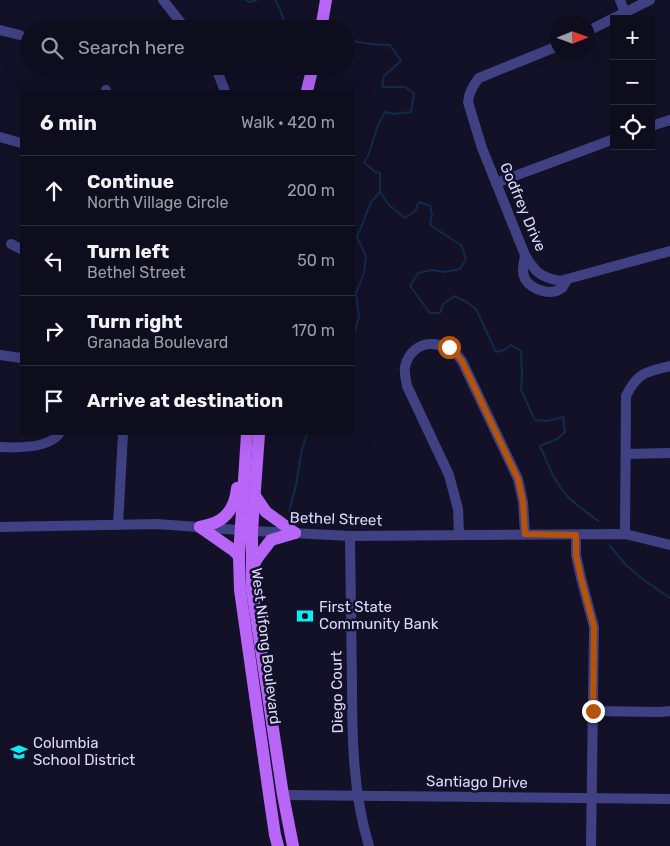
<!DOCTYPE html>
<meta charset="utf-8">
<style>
:root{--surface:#0e0d1d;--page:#171626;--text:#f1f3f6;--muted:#9b9ca4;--line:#2e2d3b}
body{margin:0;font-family:Rubik,sans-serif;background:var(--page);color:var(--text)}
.controls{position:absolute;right:15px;top:15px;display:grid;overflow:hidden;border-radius:0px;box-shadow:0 5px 20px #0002}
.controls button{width:45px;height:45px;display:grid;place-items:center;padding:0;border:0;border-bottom:1px solid var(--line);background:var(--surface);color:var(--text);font:25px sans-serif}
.compass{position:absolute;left:550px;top:15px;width:45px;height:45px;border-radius:50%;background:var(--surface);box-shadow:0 5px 20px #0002;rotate:89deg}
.stop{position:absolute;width:15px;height:15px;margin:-11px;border:4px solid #b45309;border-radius:50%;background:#fff}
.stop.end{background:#b45309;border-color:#fff;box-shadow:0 1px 5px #0008}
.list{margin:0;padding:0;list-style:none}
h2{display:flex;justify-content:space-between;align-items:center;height:65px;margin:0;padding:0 20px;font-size:21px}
h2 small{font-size:16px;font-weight:400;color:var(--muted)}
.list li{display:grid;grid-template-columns:32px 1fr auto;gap:15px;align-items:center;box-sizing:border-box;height:70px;padding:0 20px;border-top:1px solid var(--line)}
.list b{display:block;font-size:19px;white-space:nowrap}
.list p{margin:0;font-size:16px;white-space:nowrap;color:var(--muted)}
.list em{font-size:16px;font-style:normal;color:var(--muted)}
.icon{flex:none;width:28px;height:28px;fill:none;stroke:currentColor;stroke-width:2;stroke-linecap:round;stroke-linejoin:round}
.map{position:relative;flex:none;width:670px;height:846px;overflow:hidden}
.search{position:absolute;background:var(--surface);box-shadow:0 5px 20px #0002;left:20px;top:20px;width:335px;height:55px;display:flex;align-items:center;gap:12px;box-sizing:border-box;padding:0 18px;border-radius:28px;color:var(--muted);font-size:19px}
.panel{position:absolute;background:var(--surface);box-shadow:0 5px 20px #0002;left:20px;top:90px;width:335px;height:345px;border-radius:0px}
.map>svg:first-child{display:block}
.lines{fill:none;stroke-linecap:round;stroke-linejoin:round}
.stream{stroke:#112b4b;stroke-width:2}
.minor{stroke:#3f4183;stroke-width:10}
.major{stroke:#b766f7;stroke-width:12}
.route{stroke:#b45309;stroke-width:6}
.labels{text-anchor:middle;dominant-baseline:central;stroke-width:5;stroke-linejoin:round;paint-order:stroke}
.street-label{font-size:15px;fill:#dbd9fd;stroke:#131127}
.poi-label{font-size:15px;fill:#dbd9fd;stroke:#131127;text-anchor:start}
</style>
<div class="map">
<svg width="670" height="846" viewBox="0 0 670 846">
<rect width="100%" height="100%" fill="#131127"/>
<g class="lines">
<g class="stream">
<path d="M 246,0 L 249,2 L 257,0"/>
<path d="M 275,0 C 284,12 279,25 298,29"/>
<path d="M 305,29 L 308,25"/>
<path d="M 346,39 C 360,43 376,45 390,45 L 401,61 L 384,76 L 382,87 L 405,87 L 414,93 L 411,112 L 393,114 L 385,112 L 378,125 L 368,156 L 364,162 L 375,172 L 380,173 L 380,192 L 371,202 L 357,237 L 366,256 L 364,273 L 356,293 L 359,317 L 354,334"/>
<path d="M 380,192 L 389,205 L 405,218 L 415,211 L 419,202 L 430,206 L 432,215 L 430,225 L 461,245 L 466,259 L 460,269 L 444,272 L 432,270 L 418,273 L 410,286 L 430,313 L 440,313 L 443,304 L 455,296 L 468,303 L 476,309 L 496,352 L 504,350 L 511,345 L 521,351 L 522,376 L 521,390 L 535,420 L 547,421 L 563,417 L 565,432 L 557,439 L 540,446 C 547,462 555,483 567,496 C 576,505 588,513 598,521"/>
<path d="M 289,512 L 296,485 L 302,449 L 307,434"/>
<path d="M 610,546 L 626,565 L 645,581 L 670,598"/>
</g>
<g class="minor">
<path d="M 163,0 L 186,29"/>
<path d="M 620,0 L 625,13"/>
<path d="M 0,30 L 20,35"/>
<path d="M 588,31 L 650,0"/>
<path d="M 558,46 L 479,78 C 473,85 469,93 468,102 L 482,148 L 525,255 C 535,272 540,277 560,281 L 670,251"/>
<path d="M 215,66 L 225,91"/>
<path d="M 106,90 L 106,91"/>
<path d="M 651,126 L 670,120"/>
<path d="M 0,137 L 21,143"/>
<path d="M 496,183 L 614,139"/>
<path d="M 11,244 L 21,249"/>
<path d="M 525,255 C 524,263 521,272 525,279 C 532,290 552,297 563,287 C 563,286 567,280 567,280"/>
<path d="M 0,355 L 21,358"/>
<path d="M 0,447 C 17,448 48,448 59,434"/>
<path d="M 627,454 L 670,453"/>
<path d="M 118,525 L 123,434"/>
<path d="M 0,527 L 157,524 L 252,531 L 350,536 L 625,534 L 670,545"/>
<path d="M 625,534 L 626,396 C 638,372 646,372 670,366"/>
<path d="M 459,535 L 458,509 L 449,475 L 407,386 C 406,380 404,373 405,367 C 408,353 419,343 433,344 C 438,345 444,345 448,347 C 454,350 458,356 462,361 L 518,479 L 523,502 L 525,534"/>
<path d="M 576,535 L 576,555 L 581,578 L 594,627 L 591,846"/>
<path d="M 350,536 C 351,585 351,635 352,684 C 352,738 353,794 369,846"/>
<path d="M 593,711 L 660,712 L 670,711"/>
<path d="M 283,795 L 670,799"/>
</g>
<g class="major">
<path d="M 321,29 L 326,0"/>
<path d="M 307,91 L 313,66"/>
<path d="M 247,434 L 239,556 L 240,590 L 270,801 L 275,835 L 278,846"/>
<path d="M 259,434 L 252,531 L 252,590 L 283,795 L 293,846"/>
<path d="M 255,496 L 266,512 L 295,533"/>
<path d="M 200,527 C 207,525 215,524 220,520 C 231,513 236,500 237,488"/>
<path d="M 200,527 L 233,550 L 239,556"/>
<path d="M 252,568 L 258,557 L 271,540 L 295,533"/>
</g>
</g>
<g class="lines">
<path class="route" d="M 449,347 L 455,352 L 462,361 L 518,479 L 523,502 L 525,534 L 576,535 L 576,555 L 581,578 L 594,627 L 593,711"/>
</g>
<defs>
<g id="bank-bare" transform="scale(1.35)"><path d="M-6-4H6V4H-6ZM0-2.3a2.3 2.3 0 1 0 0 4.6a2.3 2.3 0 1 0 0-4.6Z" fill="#0febf3" stroke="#131127" stroke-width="2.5" paint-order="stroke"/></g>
<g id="school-bare" transform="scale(1.35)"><path d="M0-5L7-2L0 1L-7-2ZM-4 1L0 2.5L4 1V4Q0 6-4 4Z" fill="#0febf3" stroke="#131127" stroke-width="2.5" paint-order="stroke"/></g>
</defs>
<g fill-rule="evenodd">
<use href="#bank-bare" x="305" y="616"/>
<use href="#school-bare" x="19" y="752"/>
</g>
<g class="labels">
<g class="street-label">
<text transform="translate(523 207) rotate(67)">Godfrey Drive</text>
<text transform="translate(336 519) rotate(2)">Bethel Street</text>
<text transform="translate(266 646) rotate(83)">West Nifong Boulevard</text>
<text transform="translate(337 692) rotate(-91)">Diego Court</text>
<text transform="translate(477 782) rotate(1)">Santiago Drive</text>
</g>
<g class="poi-label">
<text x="319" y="607">First State<tspan x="319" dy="17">Community Bank</tspan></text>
<text x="33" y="743">Columbia<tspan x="33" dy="17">School District</tspan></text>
</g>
</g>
</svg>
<div class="controls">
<button>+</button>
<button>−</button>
<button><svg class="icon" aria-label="locate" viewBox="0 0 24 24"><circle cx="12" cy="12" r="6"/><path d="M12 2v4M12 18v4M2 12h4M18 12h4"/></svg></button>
</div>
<svg class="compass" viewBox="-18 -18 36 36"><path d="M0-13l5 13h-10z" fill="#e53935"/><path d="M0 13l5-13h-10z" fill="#9b9ca4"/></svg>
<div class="stop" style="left:449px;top:347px"></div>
<div class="stop end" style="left:593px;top:711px"></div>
<div class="search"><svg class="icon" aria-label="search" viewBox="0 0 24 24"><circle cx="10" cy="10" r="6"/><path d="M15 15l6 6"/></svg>Search here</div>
<section class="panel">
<h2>6 min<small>Walk · 420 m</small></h2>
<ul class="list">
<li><svg class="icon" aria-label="ahead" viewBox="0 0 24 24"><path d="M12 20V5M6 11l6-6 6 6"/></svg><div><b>Continue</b><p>North Village Circle</p></div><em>200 m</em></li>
<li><svg class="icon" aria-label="left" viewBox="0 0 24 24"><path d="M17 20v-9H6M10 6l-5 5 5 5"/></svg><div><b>Turn left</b><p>Bethel Street</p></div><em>50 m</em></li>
<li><svg class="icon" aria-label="right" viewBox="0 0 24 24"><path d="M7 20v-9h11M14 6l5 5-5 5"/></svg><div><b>Turn right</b><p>Granada Boulevard</p></div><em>170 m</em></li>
<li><svg class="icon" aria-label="arrive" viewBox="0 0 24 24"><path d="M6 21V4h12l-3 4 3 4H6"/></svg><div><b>Arrive at destination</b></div></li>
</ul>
</section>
</div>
